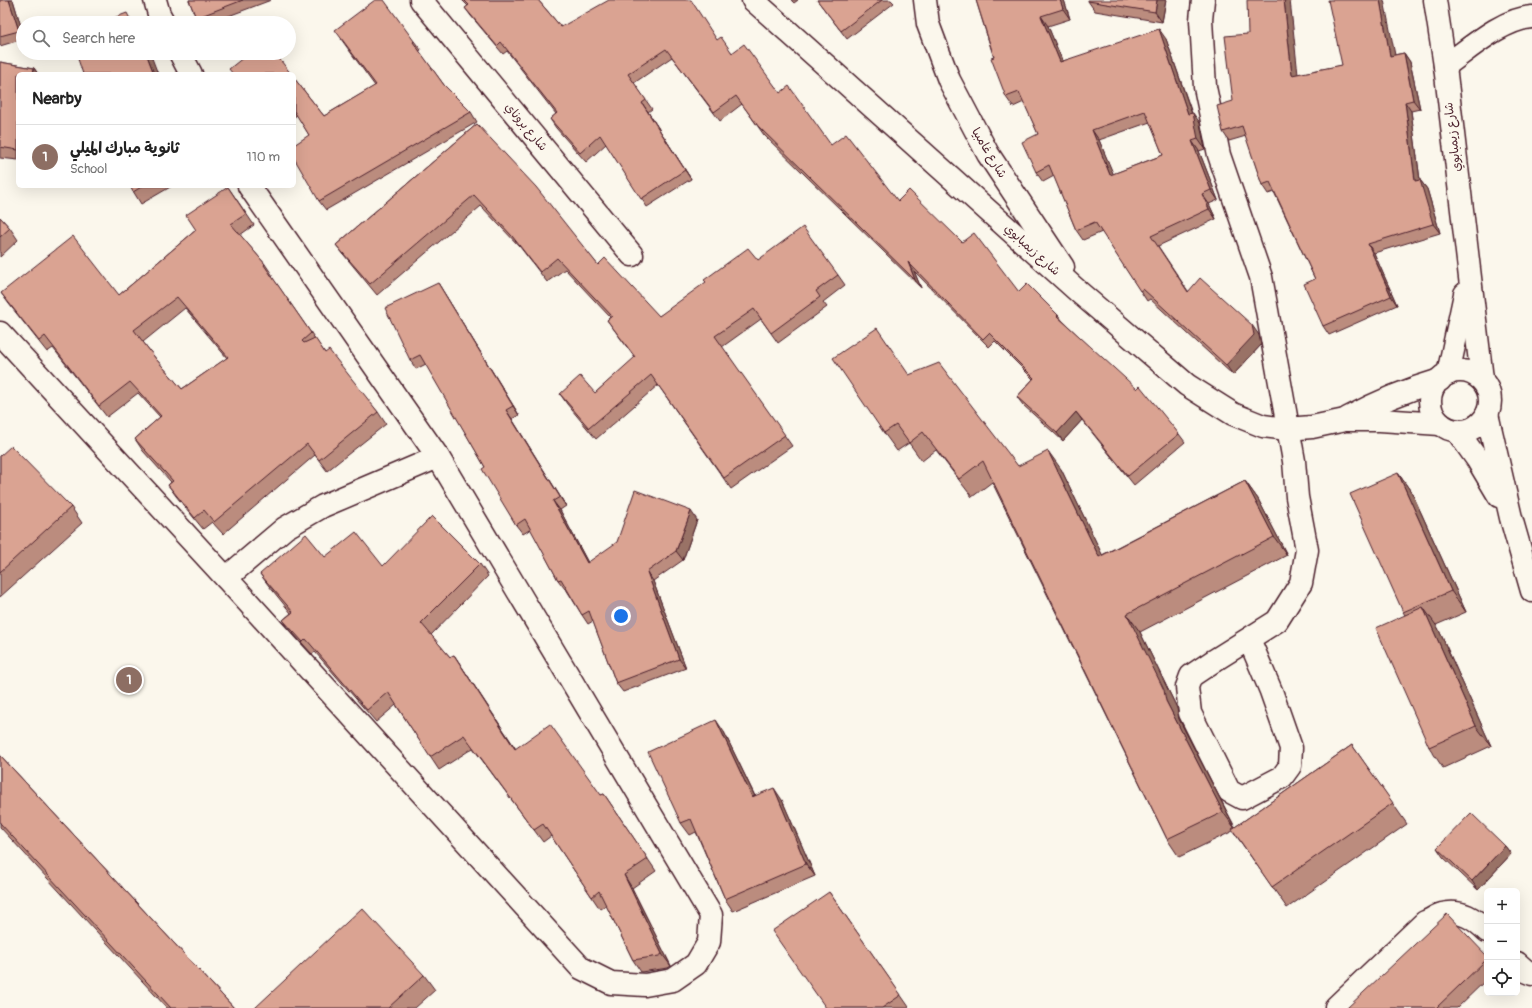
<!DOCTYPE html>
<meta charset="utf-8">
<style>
:root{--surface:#fff;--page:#f6f6f6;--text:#222;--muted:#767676;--line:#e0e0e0;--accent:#d93025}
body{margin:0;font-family:Pangolin,"Playpen Sans Arabic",sans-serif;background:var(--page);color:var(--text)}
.controls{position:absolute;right:12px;bottom:12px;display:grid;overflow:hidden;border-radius:6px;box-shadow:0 4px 16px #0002}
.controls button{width:36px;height:36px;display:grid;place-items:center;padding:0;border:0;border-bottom:1px solid var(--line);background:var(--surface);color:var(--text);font:20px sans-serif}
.you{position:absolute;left:621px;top:616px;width:14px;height:14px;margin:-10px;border:3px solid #fff;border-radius:50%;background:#1a73e8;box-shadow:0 0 0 6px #1a73e833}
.badge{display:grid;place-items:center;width:26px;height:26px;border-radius:50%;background:var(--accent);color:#fff;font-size:13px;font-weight:700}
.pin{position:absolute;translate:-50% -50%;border:2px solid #fff;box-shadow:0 1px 4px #0006}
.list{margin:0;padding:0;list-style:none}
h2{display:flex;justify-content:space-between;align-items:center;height:52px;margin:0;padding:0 16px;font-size:17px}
h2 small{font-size:13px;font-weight:400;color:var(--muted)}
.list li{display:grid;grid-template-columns:26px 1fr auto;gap:12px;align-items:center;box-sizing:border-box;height:64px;padding:0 16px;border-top:1px solid var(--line)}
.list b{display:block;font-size:15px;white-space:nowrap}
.list p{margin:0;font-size:13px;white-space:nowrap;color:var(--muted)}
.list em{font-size:13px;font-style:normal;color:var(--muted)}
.icon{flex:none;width:22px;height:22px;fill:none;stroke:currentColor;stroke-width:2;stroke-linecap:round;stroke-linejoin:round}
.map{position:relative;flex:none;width:1532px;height:1008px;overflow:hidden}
.search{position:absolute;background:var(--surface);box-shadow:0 4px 16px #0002;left:16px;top:16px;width:280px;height:44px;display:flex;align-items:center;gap:10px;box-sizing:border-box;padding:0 14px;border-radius:22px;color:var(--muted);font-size:15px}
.panel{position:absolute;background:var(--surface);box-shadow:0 4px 16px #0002;left:16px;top:72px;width:280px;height:116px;border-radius:6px}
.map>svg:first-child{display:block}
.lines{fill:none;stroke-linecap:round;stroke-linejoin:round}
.minor-casing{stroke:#4a1f2b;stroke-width:25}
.minor{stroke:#fbf7ec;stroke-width:22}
.wall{fill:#bb8c7e;stroke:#4a1f2b;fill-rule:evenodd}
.shaded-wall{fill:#997266;stroke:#4a1f2b}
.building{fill:#daa392;stroke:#4a1f2b;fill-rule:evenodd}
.labels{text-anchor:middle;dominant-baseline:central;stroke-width:4;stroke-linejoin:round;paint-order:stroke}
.street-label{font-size:12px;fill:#4a1f2b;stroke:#fbf7ec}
</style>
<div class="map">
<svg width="1532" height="1008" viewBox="0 0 1532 1008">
<rect width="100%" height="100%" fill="#fbf7ec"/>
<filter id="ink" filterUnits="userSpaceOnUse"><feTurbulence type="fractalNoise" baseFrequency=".025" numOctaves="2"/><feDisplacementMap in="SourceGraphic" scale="8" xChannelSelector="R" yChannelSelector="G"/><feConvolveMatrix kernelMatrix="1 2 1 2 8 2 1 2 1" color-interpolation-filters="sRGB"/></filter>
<g filter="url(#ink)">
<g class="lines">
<g class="minor-casing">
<g id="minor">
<path d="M 155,0 L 159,14 L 164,23"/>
<path d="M 421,0 L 632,255"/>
<path d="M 753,0 L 1080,293 L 1187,385 L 1233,414 L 1263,426 L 1287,429 L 1312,427 L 1345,420 L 1380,420 L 1440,424"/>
<path d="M 925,0 L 928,24 L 949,80 L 988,154 L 1063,267"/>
<path d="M 1203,0 L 1201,20 L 1205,87 L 1219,155 L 1261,277 L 1294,461 L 1297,497 L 1307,550 L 1301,583 L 1277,621 L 1215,660 L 1191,676 L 1187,687 L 1190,713 L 1229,791 L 1242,798 L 1282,777 L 1290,766 L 1291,748 L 1271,691 L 1249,639"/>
<path d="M 1435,0 L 1445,66 L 1482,379"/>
<path d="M 180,53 L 191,74"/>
<path d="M 1445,66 C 1469,49 1502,19 1532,17"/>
<path d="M 0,333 L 226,578 L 581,968 L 611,983 L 645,985 L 673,980 L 696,964 L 709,942 L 711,915 L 438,457 L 249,186"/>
<circle cx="1460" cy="401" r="30"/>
<path d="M 1448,374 L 1465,294"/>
<path d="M 1487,414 L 1511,518 L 1532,591"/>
<path d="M 1348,418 C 1379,401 1406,390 1440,380"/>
<path d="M 1457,431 L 1477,459 L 1499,496"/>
<path d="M 226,578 L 285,528 L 323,506 L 438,457"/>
<path d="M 1517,963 L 1527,972 L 1532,974"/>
<path d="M 1336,1007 L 1425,922 C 1431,920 1437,915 1442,914 C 1461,909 1475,919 1487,931"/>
</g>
</g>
<use href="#minor" class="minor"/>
</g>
<g class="wall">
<path d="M 0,0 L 13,0 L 23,33 L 23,39 L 0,46 Z"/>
<path d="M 189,0 L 271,0 L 210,23 L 199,23 L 196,18 Z"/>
<path d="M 462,0 L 538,0 L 561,27 L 717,40 L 780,93 L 831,145 L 898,201 L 962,242 L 1019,292 L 1058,315 L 1062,320 L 1179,434 L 1185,442 L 1134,485 L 1082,420 L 1063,441 L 1023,405 L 1017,397 L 1033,379 L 995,341 L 989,347 L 914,271 L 921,288 L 764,135 L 742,104 L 720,121 L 672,57 L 634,83 L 652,109 L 648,112 L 691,179 L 647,207 L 606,144 L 586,162 L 556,128 L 550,119 L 556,114 L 507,51 L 503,54 L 471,16 L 465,8 L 468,6 Z"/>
<path d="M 791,0 L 798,0 L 794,3 Z"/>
<path d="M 817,0 L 891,0 L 894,3 L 847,39 Z"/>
<path d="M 976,0 L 1064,0 L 1070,19 L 1048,26 L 1062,61 L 1166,39 L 1192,113 L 1200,123 L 1205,149 L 1199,151 L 1218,200 L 1209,204 L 1216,219 L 1158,246 L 1188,291 L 1259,335 L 1261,345 L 1233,375 L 1150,299 L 1147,301 L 1102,232 L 1083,240 L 1076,230 L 1054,176 L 1043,182 L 1036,172 L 1038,134 L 1024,102 L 1013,107 L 1006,97 ZM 1150,122 L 1163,155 L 1113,174 L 1099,140 Z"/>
<path d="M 1166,0 L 1162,22 L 1095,11 L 1088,1 Z"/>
<path d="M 341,39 L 414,41 L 421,50 L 419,51 L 444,85 L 471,112 L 477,122 L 326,210 L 319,201 L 309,135 L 297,115 L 294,117 L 294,78 L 324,116 L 375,86 Z"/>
<path d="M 1404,53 L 1410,62 L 1420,109 L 1411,111 L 1420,180 L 1427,189 L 1440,233 L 1374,253 L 1397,305 L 1329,335 L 1323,326 L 1315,279 L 1274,192 L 1268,194 L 1262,185 L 1246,136 L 1229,141 L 1223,132 L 1298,74 Z"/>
<path d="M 0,62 L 34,68 L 38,74 L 18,74 L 18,160 L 0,158 Z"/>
<path d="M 477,124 L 598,265 L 659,316 L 758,260 L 838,275 L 845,285 L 823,302 L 827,307 L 778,343 L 761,319 L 722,347 L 792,446 L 731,489 L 658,385 L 596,439 L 567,404 L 560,394 L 595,393 L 635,358 L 607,320 L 610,317 L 565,269 L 547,282 L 520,247 L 481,206 L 377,295 L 344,255 L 336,245 Z"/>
<path d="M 130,186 L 172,186 L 141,204 Z"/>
<path d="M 228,187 L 254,225 L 240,235 L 265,264 L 273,276 L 272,277 L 325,353 L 378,412 L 386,424 L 327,471 L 315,455 L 223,534 L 212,522 L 203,529 L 176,496 L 168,485 L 171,482 L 143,451 L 135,439 L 160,417 L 138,393 L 107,417 L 53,348 L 47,352 L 9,304 L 1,293 L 119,295 L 196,230 ZM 185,308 L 227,358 L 182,389 L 156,359 L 143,342 Z"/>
<path d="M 0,217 L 10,228 L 18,240 L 0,257 Z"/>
<path d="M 444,293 L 519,415 L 512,419 L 566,506 L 560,510 L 588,563 L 697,520 L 683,560 L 653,581 L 686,668 L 623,692 L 616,683 L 593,621 L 588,624 L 582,615 L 566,589 L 565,589 L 558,580 L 531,529 L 523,534 L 516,525 L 485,467 L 426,364 L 416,369 L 410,360 Z"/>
<path d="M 909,375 L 1018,466 L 1061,469 L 1102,555 L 1245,481 L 1258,499 L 1287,555 L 1140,632 L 1177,708 L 1179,719 L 1235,827 L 1352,745 L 1407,824 L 1287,908 L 1233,831 L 1179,857 L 1167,839 L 992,482 L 972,497 L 936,450 L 922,461 L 909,443 L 897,451 L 884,433 Z"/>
<path d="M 0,456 L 71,507 L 82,523 L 0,597 Z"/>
<path d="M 1398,473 L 1412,493 L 1466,612 L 1436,625 L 1438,628 L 1491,746 L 1443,768 L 1429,747 L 1405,615 L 1403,612 Z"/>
<path d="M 325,557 L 383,566 L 480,564 L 488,576 L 431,635 L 450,657 L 454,655 L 516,749 L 601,795 L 604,794 L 656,871 L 632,888 L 671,966 L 668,968 L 641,972 L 633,960 L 606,905 L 600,909 L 551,836 L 543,842 L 473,748 L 439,770 L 396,705 L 376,722 L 315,652 L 312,654 L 292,632 L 283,620 L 291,613 L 269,586 L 260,574 Z"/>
<path d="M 724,732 L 755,796 L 782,800 L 815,876 L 733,911 L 725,899 L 696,832 L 690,835 L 681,823 Z"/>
<path d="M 0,755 L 234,1008 L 167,1008 L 0,827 Z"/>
<path d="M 1505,846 L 1511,854 L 1478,890 L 1443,857 L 1437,848 Z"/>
<path d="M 829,892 L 909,1007 L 908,1008 L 826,1008 Z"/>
<path d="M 1487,956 L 1487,979 L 1457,1008 L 1347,1008 Z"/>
<path d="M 424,975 L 435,990 L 415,1008 L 255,1008 Z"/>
</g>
<g class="shaded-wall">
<path d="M 9,0 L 13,0 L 23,33 L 23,36 L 19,31 Z"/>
<path d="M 1060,0 L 1064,0 L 1070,19 L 1063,9 Z"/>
<path d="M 1157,0 L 1166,0 L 1162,22 L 1155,12 Z"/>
<path d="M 1284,0 L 1290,0 L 1299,84 L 1292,75 Z"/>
<path d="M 1380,0 L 1384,0 L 1397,65 L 1390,56 Z"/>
<path d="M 1041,16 L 1048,26 L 1067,72 L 1060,62 Z"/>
<path d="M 1159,29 L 1166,39 L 1194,120 L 1193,113 L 1200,123 L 1205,149 L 1198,139 L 1188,114 Z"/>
<path d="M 146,53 L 150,53 L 158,74 L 154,74 Z"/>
<path d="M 1404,53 L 1410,62 L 1420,109 L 1413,100 Z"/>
<path d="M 34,68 L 38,74 L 33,74 Z"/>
<path d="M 1405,102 L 1411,111 L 1420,180 L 1427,189 L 1440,233 L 1433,224 L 1415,181 Z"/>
<path d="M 642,103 L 648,112 L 691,179 L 685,170 Z"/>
<path d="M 1092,130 L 1099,140 L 1118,185 L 1110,175 Z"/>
<path d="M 1192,141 L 1199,151 L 1218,200 L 1211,190 Z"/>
<path d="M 1202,194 L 1209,204 L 1216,219 L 1209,209 Z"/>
<path d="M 1368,244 L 1374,253 L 1397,305 L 1391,296 Z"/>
<path d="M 908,262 L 914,271 L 921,288 L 915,280 Z"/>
<path d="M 438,283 L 444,293 L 519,415 L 513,406 Z"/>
<path d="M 1252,325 L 1259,335 L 1261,345 L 1233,375 L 1226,365 Z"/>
<path d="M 506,410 L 512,419 L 566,506 L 560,497 Z"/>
<path d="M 1076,412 L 1082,420 L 1063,441 L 1057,433 Z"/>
<path d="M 1048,451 L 1061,469 L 1112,575 L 1099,557 Z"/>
<path d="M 1398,473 L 1412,493 L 1466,612 L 1451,591 Z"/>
<path d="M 1245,481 L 1258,499 L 1287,555 L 1274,537 Z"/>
<path d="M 553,501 L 560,510 L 593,572 L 587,563 Z"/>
<path d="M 691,511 L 697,520 L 683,560 L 676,551 Z"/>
<path d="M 647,572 L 653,581 L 686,668 L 679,659 Z"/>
<path d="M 1423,607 L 1438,628 L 1491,746 L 1476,726 Z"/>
<path d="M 1127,614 L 1140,632 L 1177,708 L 1179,719 L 1236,830 L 1223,812 L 1166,701 Z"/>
<path d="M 454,655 L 462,667 L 524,762 L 515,749 Z"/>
<path d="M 716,720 L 724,732 L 761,809 L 752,797 Z"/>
<path d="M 774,788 L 782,800 L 815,876 L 806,864 Z"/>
<path d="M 1505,846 L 1511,854 L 1478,890 L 1472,881 Z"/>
<path d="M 624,875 L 632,888 L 671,966 L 662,954 Z"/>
</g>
<g class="building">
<path d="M 0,0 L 9,0 L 19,31 L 0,36 Z"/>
<path d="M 189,0 L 243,0 L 196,18 Z"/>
<path d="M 375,0 L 384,0 L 414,41 L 413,42 L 444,85 L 471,112 L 319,201 L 294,158 L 294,145 L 309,135 L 294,111 L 294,78 L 324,116 L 376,85 L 335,30 Z"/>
<path d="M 464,0 L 538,0 L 561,27 L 609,0 L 691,0 L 717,40 L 721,37 L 732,53 L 744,44 L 780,93 L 789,86 L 831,145 L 846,134 L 898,201 L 909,190 L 962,242 L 974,233 L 1019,292 L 1027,284 L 1058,315 L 1057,316 L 1137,389 L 1140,386 L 1179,434 L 1128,476 L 1076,412 L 1057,433 L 1017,397 L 1034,378 L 989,333 L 983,339 L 908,262 L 915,280 L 758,126 L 736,96 L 714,112 L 666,49 L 628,74 L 646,100 L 642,103 L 685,170 L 641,199 L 600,135 L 580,153 L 550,119 L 557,113 L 501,42 L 497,46 L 465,8 L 469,5 Z"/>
<path d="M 817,0 L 882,0 L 841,31 Z"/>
<path d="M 976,0 L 1060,0 L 1063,9 L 1041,16 L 1060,62 L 1159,29 L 1188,114 L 1193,113 L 1198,139 L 1192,141 L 1211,190 L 1202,194 L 1209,209 L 1151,236 L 1188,292 L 1200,278 L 1252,325 L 1254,335 L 1226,365 L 1143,289 L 1140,291 L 1095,222 L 1076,230 L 1049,165 L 1036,172 L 1022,142 L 1038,134 L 1019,92 L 1006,97 L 991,58 L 994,57 ZM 1145,111 L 1163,155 L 1110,175 L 1092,130 Z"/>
<path d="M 1088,0 L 1157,0 L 1155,12 L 1088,1 Z"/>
<path d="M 1247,0 L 1284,0 L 1292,75 L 1342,65 L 1328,0 L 1380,0 L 1390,56 L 1404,53 L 1413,100 L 1405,102 L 1415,181 L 1420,180 L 1433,224 L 1368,244 L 1391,296 L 1323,326 L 1304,284 L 1315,279 L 1270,182 L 1262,185 L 1242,126 L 1223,132 L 1217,106 L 1233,101 L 1225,36 L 1248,34 Z"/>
<path d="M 127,13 L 132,23 L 100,23 Z"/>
<path d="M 76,53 L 146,53 L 154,74 L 83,74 Z"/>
<path d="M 249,53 L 275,53 L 291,74 L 233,74 L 229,69 Z"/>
<path d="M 0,62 L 34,68 L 33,74 L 18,74 L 18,150 L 0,147 Z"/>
<path d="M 477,124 L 536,187 L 598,265 L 605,258 L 659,316 L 706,282 L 704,280 L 748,248 L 758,260 L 803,227 L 838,275 L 816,291 L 820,297 L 771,333 L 754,309 L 715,336 L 785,435 L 724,478 L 651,375 L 589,428 L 560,394 L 580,376 L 595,393 L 635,357 L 607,320 L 612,316 L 557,258 L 540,272 L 512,236 L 474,195 L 370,284 L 336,245 Z"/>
<path d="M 130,186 L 143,186 L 133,192 Z"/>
<path d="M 228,187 L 246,214 L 231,224 L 265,264 L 264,265 L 311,333 L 302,341 L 304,343 L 315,338 L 325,353 L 329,350 L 378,412 L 319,460 L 307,444 L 214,522 L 204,510 L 195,518 L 168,485 L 173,481 L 135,439 L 161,416 L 130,382 L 99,406 L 45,336 L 39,341 L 1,293 L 73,236 L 119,295 L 196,230 L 186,215 ZM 177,297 L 228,357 L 182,389 L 156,359 L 134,330 Z"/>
<path d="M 0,217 L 10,228 L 0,237 Z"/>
<path d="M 438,283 L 513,406 L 506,410 L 560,497 L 553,501 L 587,563 L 617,542 L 635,490 L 691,511 L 676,551 L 647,572 L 679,659 L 616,683 L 589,611 L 582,615 L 561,579 L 558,580 L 525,519 L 516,525 L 482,469 L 485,467 L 420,355 L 410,360 L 385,308 Z"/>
<path d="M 877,328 L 909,375 L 939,363 L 1018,466 L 1048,451 L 1099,557 L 1245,481 L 1274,537 L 1127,614 L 1164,690 L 1166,701 L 1223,812 L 1167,839 L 983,461 L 959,479 L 923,432 L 909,443 L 896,425 L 884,433 L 833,358 Z"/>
<path d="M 11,446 L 71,507 L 0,572 L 0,456 Z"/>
<path d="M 1398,473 L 1451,591 L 1403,612 L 1350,494 Z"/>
<path d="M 432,516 L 480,564 L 421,623 L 450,657 L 454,655 L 515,749 L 550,724 L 601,795 L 604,794 L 648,859 L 624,875 L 662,954 L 659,956 L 633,960 L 599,891 L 592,897 L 543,824 L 534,830 L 464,735 L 430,757 L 388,692 L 367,710 L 306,639 L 303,642 L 283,620 L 293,612 L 260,574 L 306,534 L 325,557 L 356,532 L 383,566 Z"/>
<path d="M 1423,607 L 1476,726 L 1429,747 L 1376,628 Z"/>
<path d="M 716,720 L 752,797 L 774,788 L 806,864 L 725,899 L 691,819 L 681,823 L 648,752 Z"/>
<path d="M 1352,745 L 1393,803 L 1272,887 L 1232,829 Z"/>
<path d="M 0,755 L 234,1008 L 171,1008 L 0,823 Z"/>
<path d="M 1471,813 L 1505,846 L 1472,881 L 1437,848 Z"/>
<path d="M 829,892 L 901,995 L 882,1008 L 826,1008 L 772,931 Z"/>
<path d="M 362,908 L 424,975 L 388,1008 L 255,1008 Z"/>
<path d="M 1447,914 L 1487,956 L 1487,959 L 1436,1008 L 1347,1008 Z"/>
</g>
</g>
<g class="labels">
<g class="street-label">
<text transform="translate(526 127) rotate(50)">شارع بروناي</text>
<text transform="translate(1453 137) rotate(-97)">شارع زيمبابوي</text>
<text transform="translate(989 153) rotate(59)">شارع غامبيا</text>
<text transform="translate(1032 250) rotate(42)">شارع زيمبابوي</text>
</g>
</g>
</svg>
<div class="controls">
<button>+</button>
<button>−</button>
<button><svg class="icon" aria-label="locate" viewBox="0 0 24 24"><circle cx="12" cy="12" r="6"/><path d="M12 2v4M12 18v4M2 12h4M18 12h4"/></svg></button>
</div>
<div class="you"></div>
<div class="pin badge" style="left:129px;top:680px;background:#8d6e63">1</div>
<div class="search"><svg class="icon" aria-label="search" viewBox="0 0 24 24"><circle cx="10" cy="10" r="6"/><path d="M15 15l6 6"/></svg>Search here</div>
<section class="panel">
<h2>Nearby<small></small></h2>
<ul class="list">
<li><span class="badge" style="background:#8d6e63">1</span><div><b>ثانوية مبارك الميلي</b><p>School</p></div><em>110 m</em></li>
</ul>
</section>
</div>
